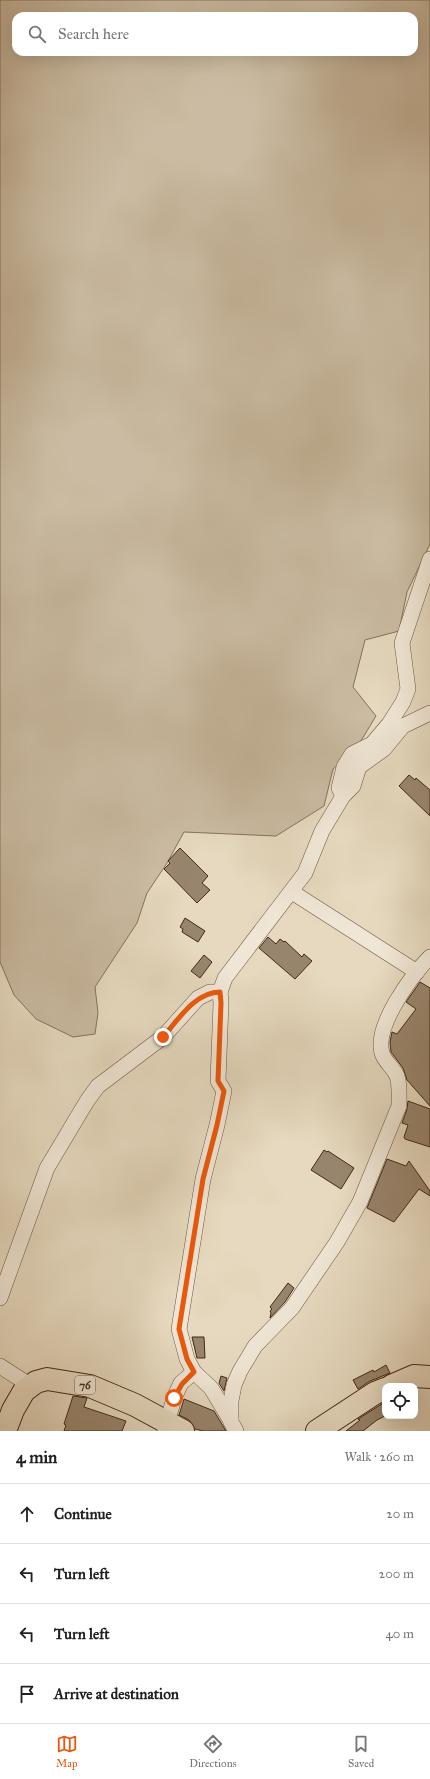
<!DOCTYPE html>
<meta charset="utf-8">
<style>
:root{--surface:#fff;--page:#f2f2f2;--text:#202124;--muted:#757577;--line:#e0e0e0;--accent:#ea580c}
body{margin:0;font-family:"IM FELL Great Primer",serif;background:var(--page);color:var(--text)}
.controls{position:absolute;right:12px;bottom:12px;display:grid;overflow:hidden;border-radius:8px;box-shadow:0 4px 16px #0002}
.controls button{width:36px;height:36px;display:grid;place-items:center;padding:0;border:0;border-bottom:1px solid var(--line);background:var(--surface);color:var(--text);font:20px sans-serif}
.stop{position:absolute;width:12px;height:12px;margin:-9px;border:3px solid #ea580c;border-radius:50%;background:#fff}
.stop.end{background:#ea580c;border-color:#fff;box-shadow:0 1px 4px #0008}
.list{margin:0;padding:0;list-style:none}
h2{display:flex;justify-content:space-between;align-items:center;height:52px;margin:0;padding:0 16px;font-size:17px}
h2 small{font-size:13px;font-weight:400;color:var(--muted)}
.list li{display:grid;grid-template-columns:26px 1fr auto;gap:12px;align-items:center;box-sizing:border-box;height:60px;padding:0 16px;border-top:1px solid var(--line)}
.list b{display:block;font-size:15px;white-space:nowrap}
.list em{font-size:13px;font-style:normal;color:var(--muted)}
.icon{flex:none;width:22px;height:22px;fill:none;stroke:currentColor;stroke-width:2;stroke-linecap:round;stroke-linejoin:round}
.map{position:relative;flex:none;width:430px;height:1431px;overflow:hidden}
.search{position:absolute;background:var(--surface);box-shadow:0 4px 16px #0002;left:12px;right:12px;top:12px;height:44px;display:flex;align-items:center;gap:10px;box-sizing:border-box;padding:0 14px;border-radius:12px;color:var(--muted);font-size:15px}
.sheet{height:292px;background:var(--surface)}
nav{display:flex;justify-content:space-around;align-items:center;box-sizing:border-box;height:56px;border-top:1px solid var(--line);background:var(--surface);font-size:11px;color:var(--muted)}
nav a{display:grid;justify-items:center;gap:2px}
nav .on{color:var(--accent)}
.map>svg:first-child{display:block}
.green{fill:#cabba2;stroke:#87725c;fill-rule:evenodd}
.building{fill:#98856d;stroke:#442915}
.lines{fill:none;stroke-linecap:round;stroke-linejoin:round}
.minor-casing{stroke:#6c5540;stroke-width:16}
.primary-casing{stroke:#442915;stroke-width:24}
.minor{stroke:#efe6d5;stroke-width:15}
.primary{stroke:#e6d9bf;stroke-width:22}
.route{stroke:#ea580c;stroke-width:5}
.labels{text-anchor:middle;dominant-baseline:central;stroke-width:3;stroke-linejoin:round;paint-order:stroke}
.shield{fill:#efe6d5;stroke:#77624f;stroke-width:1}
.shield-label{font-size:11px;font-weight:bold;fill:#442915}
</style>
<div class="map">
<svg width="430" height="1431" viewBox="0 0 430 1431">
<rect width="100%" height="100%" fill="#e6d9bf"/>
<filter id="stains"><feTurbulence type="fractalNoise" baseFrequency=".005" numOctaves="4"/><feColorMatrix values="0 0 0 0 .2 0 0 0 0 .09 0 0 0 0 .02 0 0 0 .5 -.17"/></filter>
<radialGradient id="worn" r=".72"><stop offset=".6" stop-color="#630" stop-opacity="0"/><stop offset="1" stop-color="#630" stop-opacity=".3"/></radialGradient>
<path class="green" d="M 0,0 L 430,0 L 430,544 L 407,592 L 399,631 L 365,640 L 353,687 L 376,716 L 356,749 L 333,769 L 324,806 L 276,836 L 184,832 L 167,863 L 147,893 L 137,923 L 95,987 L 98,1013 L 95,1034 L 73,1037 L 36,1019 L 14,995 L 0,962 ZM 16,16 L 414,16 L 414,52 L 16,52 Z"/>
<g class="building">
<path d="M 409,775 L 415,780 L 416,778 L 430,790 L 430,816 L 399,786 Z"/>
<path d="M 180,848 L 208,876 L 202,883 L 210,890 L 197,903 L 164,869 L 170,863 L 168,861 Z"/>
<path d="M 185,918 L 205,931 L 198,942 L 182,932 L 183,929 L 180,927 Z"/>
<path d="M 268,937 L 276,944 L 280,939 L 284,942 L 285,941 L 302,957 L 304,954 L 312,961 L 295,979 L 259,948 Z"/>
<path d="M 204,955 L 212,962 L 200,978 L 191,971 Z"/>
<path d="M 420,982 L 430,988 L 430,1106 L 407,1080 L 403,1068 L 391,1052 L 390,1042 L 392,1032 L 397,1034 L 416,1009 L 406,1002 Z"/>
<path d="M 408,1101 L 430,1109 L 430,1147 L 405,1139 L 404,1137 L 408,1125 L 402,1123 L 407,1109 Z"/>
<path d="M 324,1150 L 327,1152 L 328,1151 L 354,1168 L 341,1189 L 311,1170 Z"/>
<path d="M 387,1159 L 406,1166 L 409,1161 L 430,1191 L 430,1196 L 419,1189 L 394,1222 L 367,1208 Z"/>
<path d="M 288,1283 L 294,1288 L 285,1302 L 270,1318 L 271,1313 L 270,1311 L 272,1309 L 270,1307 Z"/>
<path d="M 192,1337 L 204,1337 L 205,1358 L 197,1358 Z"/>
<path d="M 386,1365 L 390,1373 L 370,1381 L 358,1389 L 353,1380 L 373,1370 L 374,1372 Z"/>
<path d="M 221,1376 L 227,1378 L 224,1391 L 219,1383 Z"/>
<path d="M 73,1396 L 87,1398 L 84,1407 L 126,1421 L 122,1431 L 64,1431 L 66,1425 L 64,1424 Z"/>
<path d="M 184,1399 L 214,1411 L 226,1431 L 203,1431 L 195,1429 L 189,1420 L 179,1415 Z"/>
<path d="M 385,1402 L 385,1416 L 377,1420 L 363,1431 L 346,1431 L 360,1420 L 358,1419 Z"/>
</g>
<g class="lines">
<g class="minor-casing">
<g id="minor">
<path d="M 343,796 L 339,788 L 344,767 L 352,754 L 372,744 L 389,724 L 403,702 L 408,689 L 402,643 L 430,559"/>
<path d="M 292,892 L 417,972"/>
<path d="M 220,992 L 221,1003 L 218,1081 L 224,1091 L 217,1125 L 203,1179 L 179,1329 L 187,1359 L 194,1372 L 211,1388 L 231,1421"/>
<path d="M 0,1298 L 47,1168 L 87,1101 L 98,1086 L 163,1037 L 198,998 L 210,992 L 220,992 L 225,978 L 305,873 L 322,831 L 343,796 L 353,786 L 359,767 L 384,749 L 403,726 L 430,713"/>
<path d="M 0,1366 L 31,1386"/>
<path d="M 165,1431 L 174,1398 L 181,1383 L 194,1372"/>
<path d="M 236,1431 L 231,1422 L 231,1401 L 234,1385 L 240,1371 L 255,1346 L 292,1308 L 337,1242 L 360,1202 L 399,1106 C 399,1096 400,1085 397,1076 C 393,1067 384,1061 382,1053 C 374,1026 412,975 430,957"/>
</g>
</g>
<g class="primary-casing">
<g id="primary">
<path d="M 391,1386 L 414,1376 L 430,1377"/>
<path d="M 5,1431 L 13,1410 L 24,1391 L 36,1382 L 47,1379 L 90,1386 L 135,1405 L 183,1431"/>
<path d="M 317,1431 L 375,1393 L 385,1389"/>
</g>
</g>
<use href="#minor" class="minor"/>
<use href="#primary" class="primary"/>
</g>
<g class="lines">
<path class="route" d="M 163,1037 C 178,1020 195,992 220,992 L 221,1003 L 218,1081 L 224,1091 L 217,1125 L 203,1179 L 179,1329 L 187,1359 L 194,1372 L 182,1384 L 174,1398"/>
</g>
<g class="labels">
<rect class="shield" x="75" y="1376" width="20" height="18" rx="3"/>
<g class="shield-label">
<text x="85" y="1385">76</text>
</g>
</g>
<rect width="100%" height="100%" filter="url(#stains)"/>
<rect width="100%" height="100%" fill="url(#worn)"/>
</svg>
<div class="controls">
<button><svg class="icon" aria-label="locate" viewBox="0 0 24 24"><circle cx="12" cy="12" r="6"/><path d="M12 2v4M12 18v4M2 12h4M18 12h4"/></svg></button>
</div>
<div class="stop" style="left:174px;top:1398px"></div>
<div class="stop end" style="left:163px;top:1037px"></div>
<div class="search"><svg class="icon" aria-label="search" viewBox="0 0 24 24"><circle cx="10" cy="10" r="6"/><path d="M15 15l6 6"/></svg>Search here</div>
</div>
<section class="sheet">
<h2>4 min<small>Walk · 260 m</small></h2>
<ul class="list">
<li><svg class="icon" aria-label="ahead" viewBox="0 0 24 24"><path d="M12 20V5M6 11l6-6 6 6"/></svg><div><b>Continue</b></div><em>20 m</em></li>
<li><svg class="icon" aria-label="left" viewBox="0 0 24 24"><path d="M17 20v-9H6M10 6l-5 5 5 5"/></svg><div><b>Turn left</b></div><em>200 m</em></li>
<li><svg class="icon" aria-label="left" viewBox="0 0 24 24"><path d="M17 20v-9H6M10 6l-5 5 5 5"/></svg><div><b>Turn left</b></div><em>40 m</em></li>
<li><svg class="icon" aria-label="arrive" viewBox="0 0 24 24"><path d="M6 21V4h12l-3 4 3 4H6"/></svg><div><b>Arrive at destination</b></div></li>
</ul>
</section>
<nav>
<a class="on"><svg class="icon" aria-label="map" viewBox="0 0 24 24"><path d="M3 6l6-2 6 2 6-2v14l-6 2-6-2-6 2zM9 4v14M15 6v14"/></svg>Map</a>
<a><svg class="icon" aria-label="directions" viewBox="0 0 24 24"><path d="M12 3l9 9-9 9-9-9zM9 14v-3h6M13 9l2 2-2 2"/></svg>Directions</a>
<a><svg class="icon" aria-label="saved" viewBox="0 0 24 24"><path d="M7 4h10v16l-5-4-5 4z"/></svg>Saved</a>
</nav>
